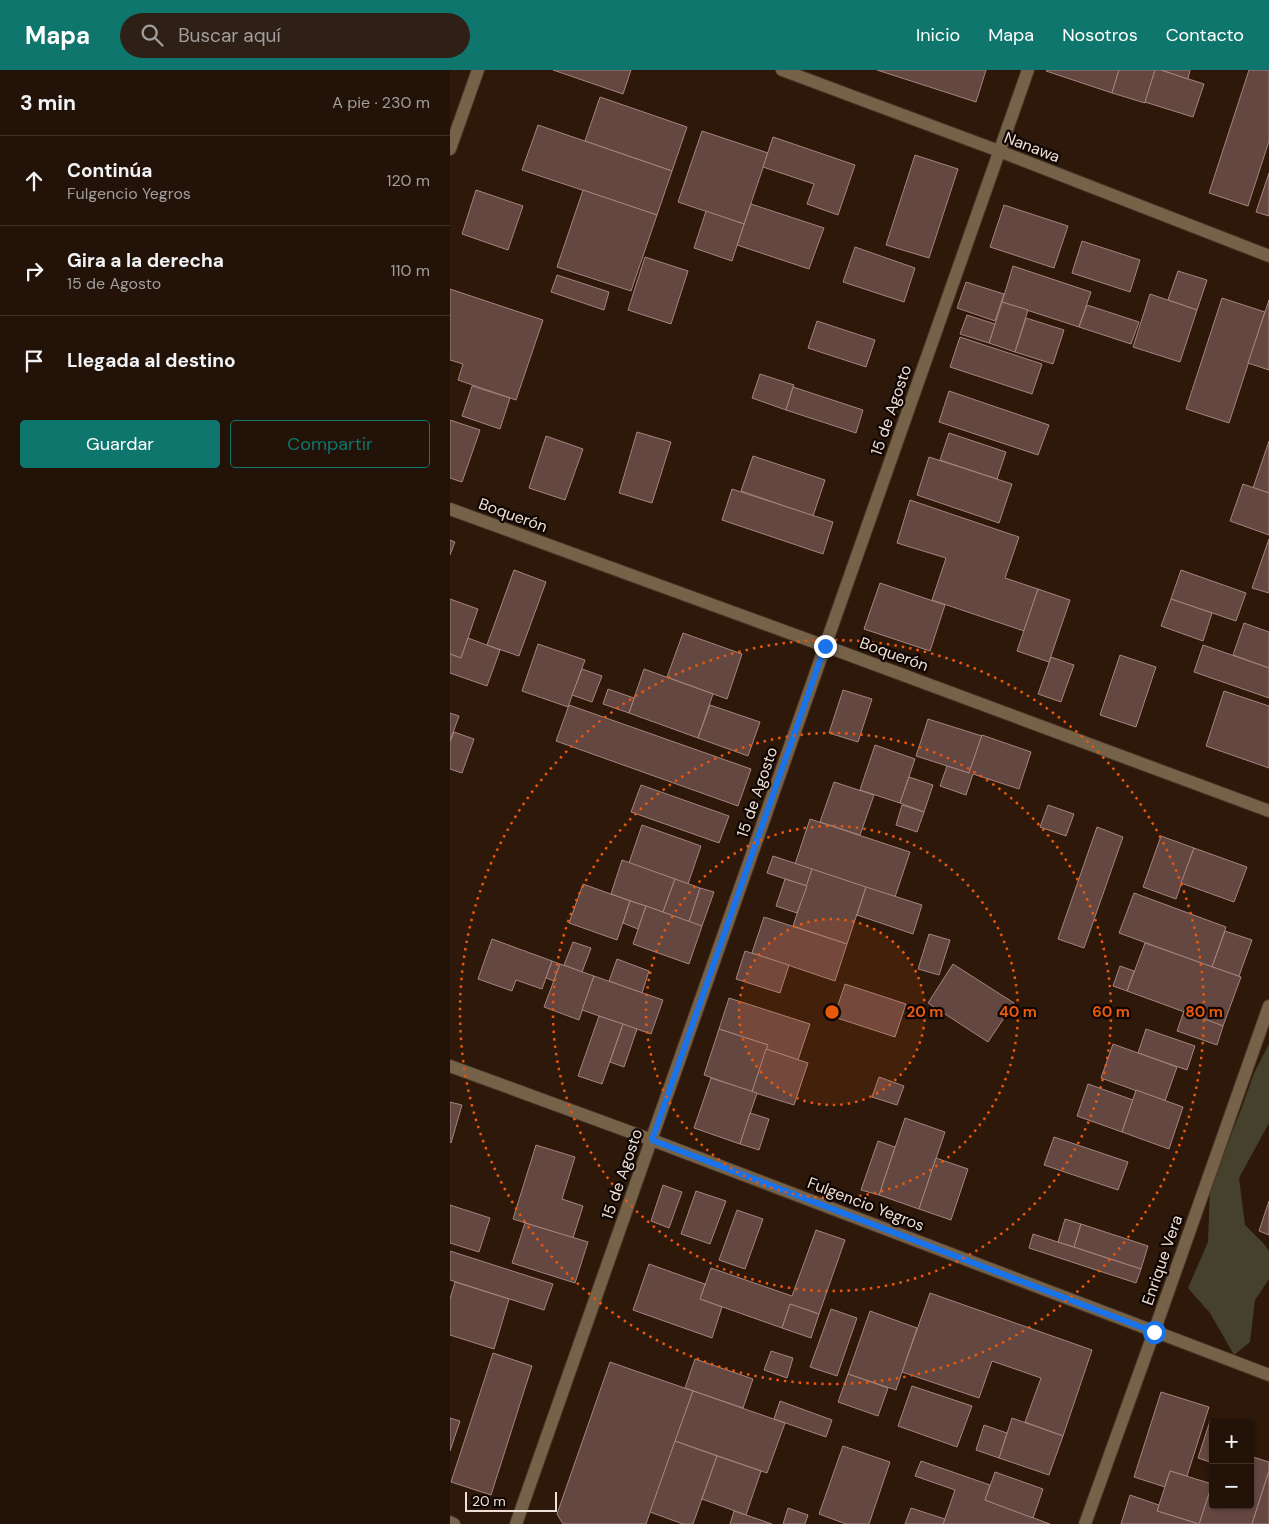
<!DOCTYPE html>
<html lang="es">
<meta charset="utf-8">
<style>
:root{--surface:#221208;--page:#2e2016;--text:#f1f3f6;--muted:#a29e9c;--line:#3f3229;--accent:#0f766e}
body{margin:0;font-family:"DM Sans",sans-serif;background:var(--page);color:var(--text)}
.controls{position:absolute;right:15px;bottom:15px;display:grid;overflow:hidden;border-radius:5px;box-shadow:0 1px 4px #0004}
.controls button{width:45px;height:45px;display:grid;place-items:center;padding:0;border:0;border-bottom:1px solid var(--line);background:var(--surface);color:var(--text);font:25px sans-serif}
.scale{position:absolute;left:15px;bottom:12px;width:92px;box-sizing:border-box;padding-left:5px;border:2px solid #efe0d7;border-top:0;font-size:14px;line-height:18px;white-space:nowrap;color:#efe0d7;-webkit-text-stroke:4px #0f0602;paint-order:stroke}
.stop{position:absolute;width:15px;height:15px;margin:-11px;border:4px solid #1a73e8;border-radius:50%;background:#fff}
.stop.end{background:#1a73e8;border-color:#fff;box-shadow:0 1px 5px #0008}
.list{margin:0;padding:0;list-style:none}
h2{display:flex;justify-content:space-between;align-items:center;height:65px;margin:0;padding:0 20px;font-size:21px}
h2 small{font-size:16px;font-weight:400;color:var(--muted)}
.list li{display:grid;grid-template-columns:32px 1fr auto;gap:15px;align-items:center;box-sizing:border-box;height:90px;padding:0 20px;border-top:1px solid var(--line)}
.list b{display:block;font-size:19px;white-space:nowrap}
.list p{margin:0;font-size:16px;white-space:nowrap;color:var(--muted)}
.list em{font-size:16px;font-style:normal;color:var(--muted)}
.actions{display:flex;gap:10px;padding:15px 20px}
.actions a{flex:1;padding:11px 0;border:1px solid var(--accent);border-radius:5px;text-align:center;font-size:18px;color:var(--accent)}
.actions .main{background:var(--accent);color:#fff}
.icon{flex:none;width:28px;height:28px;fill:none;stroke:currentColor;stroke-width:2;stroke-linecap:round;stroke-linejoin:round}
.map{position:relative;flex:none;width:819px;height:1454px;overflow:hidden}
header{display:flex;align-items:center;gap:30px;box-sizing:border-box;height:70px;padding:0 25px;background:var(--accent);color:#fff}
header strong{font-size:24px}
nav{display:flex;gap:28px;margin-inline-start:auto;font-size:18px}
.search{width:350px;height:45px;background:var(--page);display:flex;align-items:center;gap:12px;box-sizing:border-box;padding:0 18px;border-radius:28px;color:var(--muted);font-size:19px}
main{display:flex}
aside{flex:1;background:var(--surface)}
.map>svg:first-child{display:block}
.green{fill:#45412d}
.building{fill:#654742;stroke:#a5847e}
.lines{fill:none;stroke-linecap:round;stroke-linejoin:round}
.minor-casing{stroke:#483427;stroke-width:14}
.minor{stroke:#756248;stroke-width:12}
.route{stroke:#1a73e8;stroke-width:6}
.ring{fill:none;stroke:#e8590c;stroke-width:2.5;stroke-dasharray:2.5 5}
.labels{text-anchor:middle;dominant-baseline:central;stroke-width:4.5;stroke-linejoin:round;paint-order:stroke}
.street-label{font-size:16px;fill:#efe0d7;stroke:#0f0602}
.centre{fill:#e8590c;stroke:#0f0602;stroke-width:2.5}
.ring-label{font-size:15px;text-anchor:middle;font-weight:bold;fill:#e8590c;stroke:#0f0602;stroke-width:4.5;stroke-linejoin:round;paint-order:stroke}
</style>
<header>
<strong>Mapa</strong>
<div class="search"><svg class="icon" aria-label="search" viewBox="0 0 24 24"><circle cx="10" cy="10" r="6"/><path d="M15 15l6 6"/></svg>Buscar aquí</div>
<nav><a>Inicio</a><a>Mapa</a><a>Nosotros</a><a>Contacto</a></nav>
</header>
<main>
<aside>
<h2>3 min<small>A pie · 230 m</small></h2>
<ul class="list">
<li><svg class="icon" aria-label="ahead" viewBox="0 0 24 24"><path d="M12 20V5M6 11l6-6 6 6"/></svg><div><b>Continúa</b><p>Fulgencio Yegros</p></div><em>120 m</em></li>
<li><svg class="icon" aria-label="right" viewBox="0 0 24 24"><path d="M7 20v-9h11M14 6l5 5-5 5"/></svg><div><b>Gira a la derecha</b><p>15 de Agosto</p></div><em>110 m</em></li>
<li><svg class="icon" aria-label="arrive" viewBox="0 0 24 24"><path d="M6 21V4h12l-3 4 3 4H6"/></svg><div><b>Llegada al destino</b></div></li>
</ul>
<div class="actions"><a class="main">Guardar</a><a>Compartir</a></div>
</aside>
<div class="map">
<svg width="819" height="1454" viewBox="0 0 819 1454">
<rect width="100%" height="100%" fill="#2d180a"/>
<path class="green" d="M 819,974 L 819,1053 L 789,1108 L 795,1155 L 814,1174 L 819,1181 L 819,1209 L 805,1230 L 800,1272 L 784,1285 L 760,1243 L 738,1218 L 758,1172 L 760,1118 L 792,1037 L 804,1003 Z"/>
<g class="building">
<path d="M 103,0 L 181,0 L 173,24 Z"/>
<path d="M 427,0 L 536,0 L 526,32 Z"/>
<path d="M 597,0 L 669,0 L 662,23 L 596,1 Z"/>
<path d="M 669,0 L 705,0 L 695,33 L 662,23 Z"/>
<path d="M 705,0 L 711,0 L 754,14 L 743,47 L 695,32 Z"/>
<path d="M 711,0 L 740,0 L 738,9 Z"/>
<path d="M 799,0 L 819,0 L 819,71 L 798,136 L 759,123 Z"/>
<path d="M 150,27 L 237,57 L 222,101 L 135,71 Z"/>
<path d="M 88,55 L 222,101 L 207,145 L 72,100 Z"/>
<path d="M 252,61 L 318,83 L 294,154 L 228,132 Z"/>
<path d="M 323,67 L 405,95 L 388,145 L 357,134 L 364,114 L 313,97 Z"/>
<path d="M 465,85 L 508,99 L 479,188 L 436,175 Z"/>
<path d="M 819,103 L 819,146 L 806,142 Z"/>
<path d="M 26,120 L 73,136 L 58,180 L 12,164 Z"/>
<path d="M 133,120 L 207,145 L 181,221 L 107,197 Z"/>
<path d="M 301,134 L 374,158 L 359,199 L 287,175 Z"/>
<path d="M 554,135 L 618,156 L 604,198 L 540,177 Z"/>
<path d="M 256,141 L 294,154 L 282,191 L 244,178 Z"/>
<path d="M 632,171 L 690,190 L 680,222 L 622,203 Z"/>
<path d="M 405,177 L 465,198 L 454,232 L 393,212 Z"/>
<path d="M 195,187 L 238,201 L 221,254 L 178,240 Z"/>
<path d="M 563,196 L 641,222 L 629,257 L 552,232 Z"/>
<path d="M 728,201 L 757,210 L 747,240 L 718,230 Z"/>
<path d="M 107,205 L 159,222 L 154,240 L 101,222 Z"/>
<path d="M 516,212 L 554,224 L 545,251 L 507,238 Z"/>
<path d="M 0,219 L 93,250 L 66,330 L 8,310 L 13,294 L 0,290 Z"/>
<path d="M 700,224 L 747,240 L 730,292 L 683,277 Z"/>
<path d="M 772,228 L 815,242 L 779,353 L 736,339 Z"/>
<path d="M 819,230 L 819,300 L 798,293 Z"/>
<path d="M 552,232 L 578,240 L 565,282 L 539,273 Z"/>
<path d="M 637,235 L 689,252 L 681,274 L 629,257 Z"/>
<path d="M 517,245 L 545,254 L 539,273 L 510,264 Z"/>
<path d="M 576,248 L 614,260 L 603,294 L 565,282 Z"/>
<path d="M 367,251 L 425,270 L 416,297 L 358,278 Z"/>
<path d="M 510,267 L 592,294 L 582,324 L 500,297 Z"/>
<path d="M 310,304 L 344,315 L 336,340 L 302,328 Z"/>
<path d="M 22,316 L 60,328 L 50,359 L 12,346 Z"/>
<path d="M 343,317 L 413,340 L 406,363 L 336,340 Z"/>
<path d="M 499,321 L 599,355 L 588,385 L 489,352 Z"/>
<path d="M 0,350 L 30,360 L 12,412 L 0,408 Z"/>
<path d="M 187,362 L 221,372 L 202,433 L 169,423 Z"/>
<path d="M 499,363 L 556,382 L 547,409 L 490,390 Z"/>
<path d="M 96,366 L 133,379 L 115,430 L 79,418 Z"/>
<path d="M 819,371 L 819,423 L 803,418 Z"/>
<path d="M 303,386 L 375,410 L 363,446 L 291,421 Z"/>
<path d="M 479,387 L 562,414 L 549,453 L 467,425 Z"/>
<path d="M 793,414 L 819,423 L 819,465 L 780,451 Z"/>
<path d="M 282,419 L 383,452 L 373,484 L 272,450 Z"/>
<path d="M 460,430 L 569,467 L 555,508 L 588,519 L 574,561 L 482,530 L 496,488 L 447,473 Z"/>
<path d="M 819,469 L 819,523 L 802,518 Z"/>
<path d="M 0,470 L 5,472 L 0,485 Z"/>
<path d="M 64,500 L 96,512 L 69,586 L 37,575 Z"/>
<path d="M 731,500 L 796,523 L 786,551 L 721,529 Z"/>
<path d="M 430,513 L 495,535 L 480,581 L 414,559 Z"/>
<path d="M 588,519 L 620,530 L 599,592 L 567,581 Z"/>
<path d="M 0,529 L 28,539 L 11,588 L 0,584 Z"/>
<path d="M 721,529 L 762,543 L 753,571 L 711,556 Z"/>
<path d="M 794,553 L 819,562 L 819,598 L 783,585 Z"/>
<path d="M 233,563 L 292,584 L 277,629 L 217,607 Z"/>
<path d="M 18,568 L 50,580 L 37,616 L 0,603 L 0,584 L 11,588 Z"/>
<path d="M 88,574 L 135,590 L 118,637 L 72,621 Z"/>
<path d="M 753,575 L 819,598 L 819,628 L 744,602 Z"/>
<path d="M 670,585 L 706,597 L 686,657 L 650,645 Z"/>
<path d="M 601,587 L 624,595 L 611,632 L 588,624 Z"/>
<path d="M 132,599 L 152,606 L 142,632 L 122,625 Z"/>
<path d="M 194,599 L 263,624 L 248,668 L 179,643 Z"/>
<path d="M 158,619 L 184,628 L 179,643 L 153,634 Z"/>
<path d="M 393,620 L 422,629 L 408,672 L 379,663 Z"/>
<path d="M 774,621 L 819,636 L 819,698 L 756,676 Z"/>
<path d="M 119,635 L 301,699 L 288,736 L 106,671 Z"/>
<path d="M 260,635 L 310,652 L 298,686 L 248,668 Z"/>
<path d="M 0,643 L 9,646 L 0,671 Z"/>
<path d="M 478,649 L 532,666 L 519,703 L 466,686 Z"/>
<path d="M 4,662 L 24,669 L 12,703 L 0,699 L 0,672 Z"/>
<path d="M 532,665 L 581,682 L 569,719 L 523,704 L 516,725 L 490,716 L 497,696 L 519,703 Z"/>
<path d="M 425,675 L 465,689 L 450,733 L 410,720 Z"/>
<path d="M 459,707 L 483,715 L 474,742 L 450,733 Z"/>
<path d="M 384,712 L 424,725 L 410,765 L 370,752 Z"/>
<path d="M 191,715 L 279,746 L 269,773 L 181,742 Z"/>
<path d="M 452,735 L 474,742 L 467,762 L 446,755 Z"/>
<path d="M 598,735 L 624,744 L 616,766 L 590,757 Z"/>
<path d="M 360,749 L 460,782 L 445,827 L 345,794 Z"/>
<path d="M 192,755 L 251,776 L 238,814 L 179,793 Z"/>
<path d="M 647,757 L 673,767 L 634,878 L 608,869 Z"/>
<path d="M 711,766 L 744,778 L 726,829 L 693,817 Z"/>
<path d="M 744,778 L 797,797 L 784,832 L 731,813 Z"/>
<path d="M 323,786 L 362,799 L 357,816 L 317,803 Z"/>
<path d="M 172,790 L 225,809 L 213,842 L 161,824 Z"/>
<path d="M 362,799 L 416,817 L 397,874 L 343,856 Z"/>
<path d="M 225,809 L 250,818 L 239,852 L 213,842 Z"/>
<path d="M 335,809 L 357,816 L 347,843 L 326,836 Z"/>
<path d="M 133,814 L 180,831 L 167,870 L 119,853 Z"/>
<path d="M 416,817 L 472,835 L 463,864 L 407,845 Z"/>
<path d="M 250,818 L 264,822 L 252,856 L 239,852 Z"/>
<path d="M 684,823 L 776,857 L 762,897 L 669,863 Z"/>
<path d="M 180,831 L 196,836 L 188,859 L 173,853 Z"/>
<path d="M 196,836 L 252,856 L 239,894 L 183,874 Z"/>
<path d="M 314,847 L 397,874 L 385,911 L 302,883 Z"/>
<path d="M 775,861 L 802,870 L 789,906 L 762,897 Z"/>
<path d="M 479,864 L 500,870 L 489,905 L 468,899 Z"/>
<path d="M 42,869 L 102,891 L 92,919 L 66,910 L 62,921 L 28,909 Z"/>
<path d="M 123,872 L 141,878 L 132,902 L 114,895 Z"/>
<path d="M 695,873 L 791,907 L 773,956 L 677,921 Z"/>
<path d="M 295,881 L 339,895 L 330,923 L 286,909 Z"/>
<path d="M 167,889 L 199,901 L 192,923 L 159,911 Z"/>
<path d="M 102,891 L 110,894 L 104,911 L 96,908 Z"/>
<path d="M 110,894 L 144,906 L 129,950 L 94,937 Z"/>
<path d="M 503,894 L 564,933 L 538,972 L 478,933 Z"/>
<path d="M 670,896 L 684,901 L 677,921 L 663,916 Z"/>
<path d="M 144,906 L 213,930 L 201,964 L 132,940 Z"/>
<path d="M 395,914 L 456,934 L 445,967 L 384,947 Z"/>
<path d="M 279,928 L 360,954 L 348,990 L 316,979 L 318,975 L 269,959 Z"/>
<path d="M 734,941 L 773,956 L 767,975 L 727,961 Z"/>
<path d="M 149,946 L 173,954 L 152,1014 L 128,1006 Z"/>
<path d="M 173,954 L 187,959 L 174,997 L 160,992 Z"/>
<path d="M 269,959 L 318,975 L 302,1022 L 254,1005 Z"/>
<path d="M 696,959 L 745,976 L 737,1000 L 688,983 Z"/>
<path d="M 663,974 L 727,997 L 715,1031 L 651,1008 Z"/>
<path d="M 316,979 L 358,993 L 344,1035 L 302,1022 Z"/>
<path d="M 429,1007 L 454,1016 L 447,1035 L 422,1027 Z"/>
<path d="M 261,1008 L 307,1023 L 290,1074 L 244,1058 Z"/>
<path d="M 638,1014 L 683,1030 L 672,1062 L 627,1046 Z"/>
<path d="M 686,1020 L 733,1037 L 719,1079 L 672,1062 Z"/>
<path d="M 0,1032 L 12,1035 L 1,1073 L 0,1072 Z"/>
<path d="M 300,1043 L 319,1049 L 309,1080 L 290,1074 Z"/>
<path d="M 455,1048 L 495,1062 L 469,1139 L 429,1125 Z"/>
<path d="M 604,1067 L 678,1092 L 668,1120 L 594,1095 Z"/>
<path d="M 428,1071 L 445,1077 L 429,1125 L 411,1120 Z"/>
<path d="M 86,1075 L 125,1087 L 112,1129 L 133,1136 L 123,1168 L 63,1149 Z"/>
<path d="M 486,1088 L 518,1099 L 501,1150 L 469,1139 Z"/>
<path d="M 213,1115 L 232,1122 L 219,1158 L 201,1151 Z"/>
<path d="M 246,1121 L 276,1131 L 260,1174 L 231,1164 Z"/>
<path d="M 819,1131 L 819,1165 L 809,1161 Z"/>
<path d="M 0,1135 L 40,1148 L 29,1182 L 0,1173 Z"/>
<path d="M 287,1140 L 313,1149 L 295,1199 L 269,1190 Z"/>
<path d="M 615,1149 L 631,1154 L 624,1177 L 608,1172 Z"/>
<path d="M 75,1153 L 138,1172 L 125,1213 L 62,1193 Z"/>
<path d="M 631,1154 L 698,1176 L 691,1199 L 624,1177 Z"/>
<path d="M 366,1160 L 395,1170 L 369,1244 L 340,1234 L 332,1258 L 250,1229 L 261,1198 L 342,1226 Z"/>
<path d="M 583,1164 L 691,1199 L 686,1213 L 579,1178 Z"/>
<path d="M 0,1181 L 103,1214 L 94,1240 L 0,1210 Z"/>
<path d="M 199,1194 L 255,1214 L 250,1229 L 272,1237 L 262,1268 L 183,1240 Z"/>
<path d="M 5,1212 L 59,1229 L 44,1279 L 0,1265 L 0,1229 Z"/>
<path d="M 480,1223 L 642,1280 L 613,1366 L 575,1352 L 591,1308 L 542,1291 L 529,1328 L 452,1302 Z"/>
<path d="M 340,1234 L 369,1244 L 361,1268 L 332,1258 Z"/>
<path d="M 381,1239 L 407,1248 L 387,1306 L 360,1297 Z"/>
<path d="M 420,1241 L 467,1258 L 446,1320 L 398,1304 Z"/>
<path d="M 321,1281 L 343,1288 L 337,1308 L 314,1300 Z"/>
<path d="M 43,1283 L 82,1296 L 41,1425 L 1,1412 Z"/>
<path d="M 245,1289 L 303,1309 L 293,1338 L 235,1318 Z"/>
<path d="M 160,1292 L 243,1321 L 196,1454 L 113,1454 L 107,1444 Z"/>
<path d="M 398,1304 L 438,1318 L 428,1346 L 388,1332 Z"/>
<path d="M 462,1316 L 522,1336 L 507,1377 L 448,1356 Z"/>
<path d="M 243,1321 L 335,1353 L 317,1403 L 225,1371 Z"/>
<path d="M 711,1322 L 759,1337 L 737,1406 L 720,1401 L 715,1417 L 684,1407 Z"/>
<path d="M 330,1331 L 382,1350 L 376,1367 L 324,1349 Z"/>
<path d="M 0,1348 L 10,1351 L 0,1381 Z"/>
<path d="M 562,1348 L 613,1366 L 599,1405 L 549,1388 Z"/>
<path d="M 760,1351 L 766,1353 L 763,1353 L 763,1393 L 748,1388 Z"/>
<path d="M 534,1355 L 557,1363 L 549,1388 L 526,1380 Z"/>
<path d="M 225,1371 L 267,1386 L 243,1454 L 233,1454 L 200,1442 Z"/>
<path d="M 393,1376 L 440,1392 L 419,1454 L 396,1454 L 369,1444 Z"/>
<path d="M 267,1386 L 311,1401 L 296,1445 L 252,1429 Z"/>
<path d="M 800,1386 L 819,1392 L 819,1401 L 802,1454 L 749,1454 L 763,1411 L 763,1435 L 800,1435 Z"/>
<path d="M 471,1391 L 540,1415 L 535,1430 L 600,1454 L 493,1454 L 505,1420 L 465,1406 Z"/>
<path d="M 720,1401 L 762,1414 L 749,1454 L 707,1441 Z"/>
<path d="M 819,1401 L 819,1454 L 802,1454 Z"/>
<path d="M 545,1402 L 593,1419 L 583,1448 L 535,1430 Z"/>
<path d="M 680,1425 L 709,1435 L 707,1441 L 749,1454 L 671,1454 Z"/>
<path d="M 338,1438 L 358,1445 L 355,1454 L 333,1454 Z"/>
<path d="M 461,1438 L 495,1449 L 493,1454 L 455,1454 Z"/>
<path d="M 284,1441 L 296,1445 L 322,1454 L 280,1454 Z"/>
</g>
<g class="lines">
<g class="minor-casing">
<g id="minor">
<path d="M 332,0 L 549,81 L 819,186"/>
<path d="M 0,79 L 28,0"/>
<path d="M 0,439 L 375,576 L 819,741"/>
<path d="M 0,996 L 202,1070 L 819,1305"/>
<path d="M 0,1452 L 4,1454"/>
<path d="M 66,1454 L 578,0"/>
<path d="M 635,1454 L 704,1262 L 819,936"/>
</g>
</g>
<use href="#minor" class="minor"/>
</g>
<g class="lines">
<path class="route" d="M 375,576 L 202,1070 L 704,1262"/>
</g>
<circle cx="382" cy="942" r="93" fill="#e8590c" fill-opacity=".12"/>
<g class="ring">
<circle cx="382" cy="942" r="93"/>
<circle cx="382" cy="942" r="186"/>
<circle cx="382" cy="942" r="279"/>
<circle cx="382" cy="942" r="372"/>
</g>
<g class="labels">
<g class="street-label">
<text transform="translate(582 77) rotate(21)">Nanawa</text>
<text transform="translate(441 340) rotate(-71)">15 de Agosto</text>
<text transform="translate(63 445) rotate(20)">Boquerón</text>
<text transform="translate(444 584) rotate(20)">Boquerón</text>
<text transform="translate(307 722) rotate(-71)">15 de Agosto</text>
<text transform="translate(172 1104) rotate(-71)">15 de Agosto</text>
<text transform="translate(416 1134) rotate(21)">Fulgencio Yegros</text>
<text transform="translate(712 1190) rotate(-71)">Enrique Vera</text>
</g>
</g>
<circle cx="382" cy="942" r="8" class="centre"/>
<g class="ring-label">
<text x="475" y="947">20 m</text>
<text x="568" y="947">40 m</text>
<text x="661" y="947">60 m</text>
<text x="754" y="947">80 m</text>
</g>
</svg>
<div class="controls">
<button>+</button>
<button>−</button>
</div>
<div class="scale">20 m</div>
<div class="stop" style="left:704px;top:1262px"></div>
<div class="stop end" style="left:375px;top:576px"></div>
</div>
</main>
